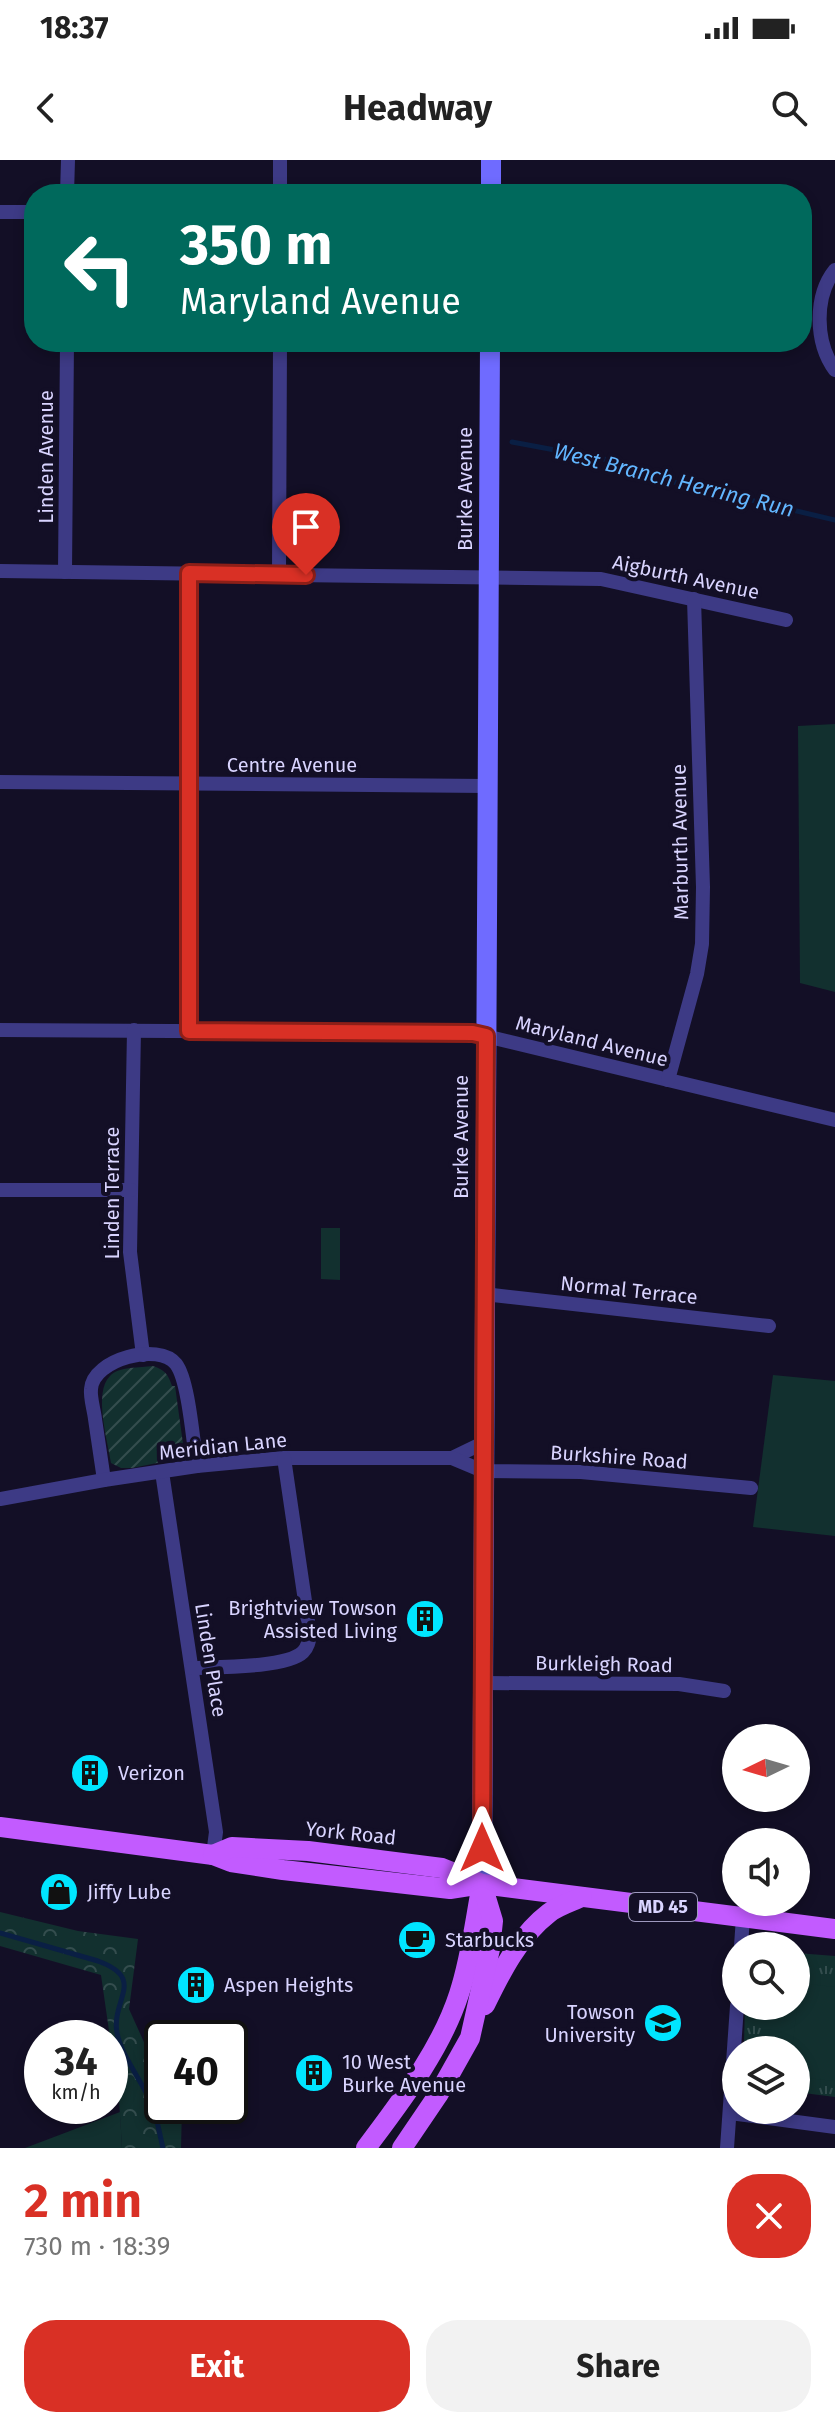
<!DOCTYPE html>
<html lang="en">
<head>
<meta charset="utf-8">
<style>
	body { margin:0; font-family:"Fira Sans",sans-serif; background:#f2f2f2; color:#222; height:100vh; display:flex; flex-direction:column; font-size:30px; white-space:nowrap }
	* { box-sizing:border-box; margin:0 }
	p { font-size:26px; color:#767676 }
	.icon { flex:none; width:44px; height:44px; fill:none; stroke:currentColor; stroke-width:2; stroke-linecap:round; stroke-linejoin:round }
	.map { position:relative; height:1988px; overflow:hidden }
	.panel { display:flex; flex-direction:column; background:#fff; flex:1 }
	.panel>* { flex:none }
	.top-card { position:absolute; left:24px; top:24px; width:788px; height:168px; border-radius:32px; box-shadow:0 4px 12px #0003; background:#00695c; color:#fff; overflow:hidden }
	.needle { width:52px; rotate:265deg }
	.buttons { position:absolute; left:722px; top:1564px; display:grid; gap:16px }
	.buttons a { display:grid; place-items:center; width:88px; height:88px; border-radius:50%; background:#fff; box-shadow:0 4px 12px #0003; font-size:40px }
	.speed { position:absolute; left:24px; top:1860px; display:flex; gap:16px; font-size:40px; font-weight:700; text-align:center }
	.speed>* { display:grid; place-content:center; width:104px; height:104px; border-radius:50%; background:#fff; box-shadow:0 4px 12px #0003; line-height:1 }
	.speed small { font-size:20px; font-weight:400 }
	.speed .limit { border:4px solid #111; border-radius:12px; background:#fff; color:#111 }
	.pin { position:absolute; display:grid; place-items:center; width:68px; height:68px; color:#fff; margin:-82px -34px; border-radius:50% 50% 50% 0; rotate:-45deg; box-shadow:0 0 8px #0007 }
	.pin .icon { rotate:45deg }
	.me { position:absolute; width:88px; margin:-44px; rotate:0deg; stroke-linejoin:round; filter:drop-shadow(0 0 6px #0008) }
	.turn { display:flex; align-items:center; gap:28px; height:168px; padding:0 24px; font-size:36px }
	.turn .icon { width:104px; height:104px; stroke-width:2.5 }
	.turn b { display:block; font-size:56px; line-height:68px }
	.round { display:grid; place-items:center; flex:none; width:84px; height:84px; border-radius:32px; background:#f2f2f2 }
	.headline { display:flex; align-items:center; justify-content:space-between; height:136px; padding:0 24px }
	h1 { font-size:48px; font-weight:700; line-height:60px; color:#d93025 }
	.primary-button { display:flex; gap:16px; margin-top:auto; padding:16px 24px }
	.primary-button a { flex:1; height:92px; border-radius:32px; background:#d93025; color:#fff; font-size:32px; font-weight:700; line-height:92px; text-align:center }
	.primary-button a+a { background:#f2f2f2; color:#222 }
	.status { display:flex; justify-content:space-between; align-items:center; height:56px; padding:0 40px; background:#fff; direction:ltr }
	.status svg { height:22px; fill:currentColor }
	header { display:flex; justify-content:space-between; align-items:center; height:104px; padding:0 24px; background:#fff; font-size:36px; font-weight:700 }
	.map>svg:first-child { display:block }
	.grass { fill:url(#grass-tufts) }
	.forest { fill:url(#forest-crowns) }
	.park { fill:#12302f }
	.garden { fill:url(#garden-furrows) }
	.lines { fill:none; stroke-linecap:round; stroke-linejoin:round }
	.stream { stroke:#0a1f44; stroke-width:5 }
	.street { stroke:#3d3a85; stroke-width:14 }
	.secondary { stroke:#6f6bff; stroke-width:20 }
	.primary { stroke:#c25bff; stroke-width:20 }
	.route-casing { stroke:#8d1f18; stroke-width:20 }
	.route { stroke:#d93025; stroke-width:14 }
	.labels { text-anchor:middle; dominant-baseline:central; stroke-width:8; stroke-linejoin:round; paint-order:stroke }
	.shield { fill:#130f26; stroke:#9e99be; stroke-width:2 }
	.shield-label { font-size:18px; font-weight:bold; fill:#d9d4ff }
	.street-label { font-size:20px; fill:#d9d4ff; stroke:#130f26 }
	.poi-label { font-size:20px; fill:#d9d4ff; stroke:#130f26; text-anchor:start }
	.water-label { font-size:22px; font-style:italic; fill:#62b6ff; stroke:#130f26 }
</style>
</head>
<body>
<div class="status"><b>18:37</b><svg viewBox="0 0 49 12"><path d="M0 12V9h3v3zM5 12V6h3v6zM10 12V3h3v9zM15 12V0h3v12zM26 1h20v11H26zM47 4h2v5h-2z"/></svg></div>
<header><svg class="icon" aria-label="back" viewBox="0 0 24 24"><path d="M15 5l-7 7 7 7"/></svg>Headway<svg class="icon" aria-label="search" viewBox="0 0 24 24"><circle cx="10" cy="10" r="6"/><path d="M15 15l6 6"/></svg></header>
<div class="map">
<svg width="835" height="1988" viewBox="0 0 835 1988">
	<defs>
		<pattern id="grass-tufts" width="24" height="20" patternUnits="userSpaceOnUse" patternTransform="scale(2)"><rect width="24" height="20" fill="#12302f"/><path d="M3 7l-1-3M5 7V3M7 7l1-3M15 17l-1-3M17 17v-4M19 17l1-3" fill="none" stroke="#344d4e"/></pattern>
		<pattern id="forest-crowns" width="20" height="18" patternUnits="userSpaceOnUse" patternTransform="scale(2)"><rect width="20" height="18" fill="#12302f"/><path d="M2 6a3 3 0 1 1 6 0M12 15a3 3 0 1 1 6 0" fill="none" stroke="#344d4e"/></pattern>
		<pattern id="garden-furrows" width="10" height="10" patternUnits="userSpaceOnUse" patternTransform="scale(2)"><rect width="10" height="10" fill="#12302f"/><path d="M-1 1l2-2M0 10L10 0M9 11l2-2" fill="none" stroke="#344d4e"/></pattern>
	</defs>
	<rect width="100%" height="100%" fill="#130f26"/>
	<polygon class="grass" points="796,1793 835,1796 835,1937 796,1932 796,1890 750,1890 744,1882 745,1846 796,1846"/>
	<polygon class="forest" points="0,1752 78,1771 138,1779 129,1849 157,1911 162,1911 162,1946 182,1946 181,1988 122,1988 119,1940 101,1815 0,1786"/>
	<g class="park">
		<polygon points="835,564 835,832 800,823 798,566"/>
		<polygon points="321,1068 340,1068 340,1120 321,1119"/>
		<polygon points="773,1215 835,1221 835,1376 753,1367"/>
		<polygon points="800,1823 835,1827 835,1921 796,1917 796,1890 792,1890"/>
		<polygon points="120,1952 122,1988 25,1988"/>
	</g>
	<path class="garden" d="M153,1206C165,1210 168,1214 172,1226H175L184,1291L177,1299L132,1308H121L111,1303C108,1282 93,1232 110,1216C119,1206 140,1208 153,1206Z"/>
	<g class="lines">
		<g class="stream">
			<polyline points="512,282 614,301 648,316 835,360"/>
			<path d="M0,1773L98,1801C147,1819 111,1839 117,1873C121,1894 140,1919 150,1940C157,1955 159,1972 163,1988"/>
		</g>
		<g class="street">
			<polyline points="67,34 68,0"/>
			<polyline points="280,34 280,0"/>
			<polyline points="0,52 34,52"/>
			<path d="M835,110C814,136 815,183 835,210"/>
			<polyline points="0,411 601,419 786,460"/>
			<polyline points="65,412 67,182"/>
			<polyline points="279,414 280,182"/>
			<polyline points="0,622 487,626"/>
			<polyline points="0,870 473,873 835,960"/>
			<polyline points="134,870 130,1092 143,1195"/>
			<polyline points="189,871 189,413"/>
			<polyline points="668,920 697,814 702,784 703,727 694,439"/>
			<polyline points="0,1030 131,1030"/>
			<polyline points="484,1134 769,1166"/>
			<polyline points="452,1298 483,1283"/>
			<polyline points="162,1312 216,1672 213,1695"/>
			<path d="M104,1320C101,1300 98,1279 95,1259C94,1250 90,1238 91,1229C93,1199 159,1182 176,1204C189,1221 193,1283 197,1306"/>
			<polyline points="0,1339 104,1320 197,1306 284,1298 452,1298 483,1311 581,1312 751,1328"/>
			<path d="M192,1508C216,1507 287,1508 303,1492C308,1487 309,1481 310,1475L284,1298"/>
			<polyline points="484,1523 679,1524 724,1531"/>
			<polyline points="741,1786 743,1757"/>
			<polyline points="730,1953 835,1967"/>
			<polyline points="727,1988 737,1846"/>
		</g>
		<g class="secondary">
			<polyline points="491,34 491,0"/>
			<polyline points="482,1724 490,182"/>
		</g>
		<g class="primary">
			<polyline points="0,1667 213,1695 231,1702 283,1710 450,1729 482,1724"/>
			<polyline points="213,1695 232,1687 308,1691 442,1708 482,1724 835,1769"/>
			<path d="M485,1845C501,1812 519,1776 549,1753C558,1746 571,1742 582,1737"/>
			<path d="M366,1988C401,1941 441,1890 459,1834C471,1798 475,1760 482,1724"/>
			<polyline points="402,1988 438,1935 470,1878 490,1789 493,1761 483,1728"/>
		</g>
	</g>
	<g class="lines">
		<g class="route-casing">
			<polyline id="route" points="306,415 189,413 189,871 473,873 486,876 482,1688"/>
		</g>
		<use href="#route" class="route"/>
	</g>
	<defs>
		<g id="building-disc" transform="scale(2)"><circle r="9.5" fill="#00e5ff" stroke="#130f26"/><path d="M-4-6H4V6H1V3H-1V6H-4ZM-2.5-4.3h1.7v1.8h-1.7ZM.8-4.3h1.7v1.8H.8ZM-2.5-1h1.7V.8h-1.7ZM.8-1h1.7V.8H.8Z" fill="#111"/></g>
		<g id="shop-disc" transform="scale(2)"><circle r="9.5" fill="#00e5ff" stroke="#130f26"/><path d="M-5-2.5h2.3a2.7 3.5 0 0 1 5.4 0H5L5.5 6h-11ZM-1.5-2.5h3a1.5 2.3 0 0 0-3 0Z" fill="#111"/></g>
		<g id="cafe-disc" transform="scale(2)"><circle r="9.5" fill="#00e5ff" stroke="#130f26"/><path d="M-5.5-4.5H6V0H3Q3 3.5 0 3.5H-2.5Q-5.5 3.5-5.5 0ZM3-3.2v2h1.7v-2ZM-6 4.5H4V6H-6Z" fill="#111"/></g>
		<g id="university-disc" transform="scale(2)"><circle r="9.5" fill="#00e5ff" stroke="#130f26"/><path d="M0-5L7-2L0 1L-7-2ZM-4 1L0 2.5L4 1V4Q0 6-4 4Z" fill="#111"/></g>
	</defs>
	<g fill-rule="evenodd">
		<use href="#building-disc" x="425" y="1459"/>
		<use href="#building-disc" x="90" y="1613"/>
		<use href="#shop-disc" x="59" y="1732"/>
		<use href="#cafe-disc" x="417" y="1780"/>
		<use href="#building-disc" x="196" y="1825"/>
		<use href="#university-disc" x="663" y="1863"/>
		<use href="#building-disc" x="314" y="1913"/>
	</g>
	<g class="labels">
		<rect class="shield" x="629" y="1733" width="68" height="28" rx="6"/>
		<g class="shield-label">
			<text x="663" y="1747">MD 45</text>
		</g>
		<g class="street-label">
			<text transform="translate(46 297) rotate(-90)">Linden Avenue</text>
			<text transform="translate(465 329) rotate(-90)">Burke Avenue</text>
			<text transform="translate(686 417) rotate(12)">Aigburth Avenue</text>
			<text x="292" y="605">Centre Avenue</text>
			<text transform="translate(680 682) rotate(-91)">Marburth Avenue</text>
			<text transform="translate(592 881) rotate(14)">Maryland Avenue</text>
			<text transform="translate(461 977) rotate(-90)">Burke Avenue</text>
			<text transform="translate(112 1033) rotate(-90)">Linden Terrace</text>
			<text transform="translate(629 1130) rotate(6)">Normal Terrace</text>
			<text transform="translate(223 1286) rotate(-6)">Meridian Lane</text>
			<text transform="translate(619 1297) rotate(4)">Burkshire Road</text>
			<text transform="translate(211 1500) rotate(81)">Linden Place</text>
			<text transform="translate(604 1504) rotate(1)">Burkleigh Road</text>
			<text transform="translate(351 1673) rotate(6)">York Road</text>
		</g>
		<g class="poi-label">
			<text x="397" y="1448" text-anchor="end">Brightview Towson<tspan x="397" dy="23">Assisted Living</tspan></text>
			<text x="118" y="1613">Verizon</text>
			<text x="87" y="1732">Jiffy Lube</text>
			<text x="445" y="1780">Starbucks</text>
			<text x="224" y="1825">Aspen Heights</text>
			<text x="635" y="1852" text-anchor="end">Towson<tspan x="635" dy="23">University</tspan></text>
			<text x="342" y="1902">10 West<tspan x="342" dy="23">Burke Avenue</tspan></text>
		</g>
		<g class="water-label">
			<text transform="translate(674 320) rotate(14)">West Branch Herring Run</text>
		</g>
	</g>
</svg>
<div class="buttons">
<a><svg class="needle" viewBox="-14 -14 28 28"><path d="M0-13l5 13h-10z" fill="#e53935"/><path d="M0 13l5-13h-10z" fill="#767676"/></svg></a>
<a><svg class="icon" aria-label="sound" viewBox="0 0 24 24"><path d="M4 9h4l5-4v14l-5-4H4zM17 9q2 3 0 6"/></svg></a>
<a><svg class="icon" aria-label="search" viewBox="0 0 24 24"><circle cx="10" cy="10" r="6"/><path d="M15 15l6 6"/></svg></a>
<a><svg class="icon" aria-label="layers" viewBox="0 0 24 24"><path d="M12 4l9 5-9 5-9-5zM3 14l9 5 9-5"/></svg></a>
</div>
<div class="speed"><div>34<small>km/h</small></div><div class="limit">40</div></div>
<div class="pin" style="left:306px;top:415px;background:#d93025"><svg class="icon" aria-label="arrive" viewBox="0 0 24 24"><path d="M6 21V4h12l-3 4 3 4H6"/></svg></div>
<svg class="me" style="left:482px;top:1688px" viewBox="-20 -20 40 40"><path d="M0-17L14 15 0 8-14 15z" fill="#d93025" stroke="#fff" stroke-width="4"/></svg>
<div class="top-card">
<div class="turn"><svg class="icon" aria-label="left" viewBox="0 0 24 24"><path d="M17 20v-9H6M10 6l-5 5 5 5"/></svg><div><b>350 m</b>Maryland Avenue</div></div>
</div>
</div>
<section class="panel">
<div class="headline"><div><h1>2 min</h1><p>730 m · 18:39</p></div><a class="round" style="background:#d93025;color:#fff"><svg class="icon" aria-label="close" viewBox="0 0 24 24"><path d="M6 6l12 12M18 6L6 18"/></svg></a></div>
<div class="primary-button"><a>Exit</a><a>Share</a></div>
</section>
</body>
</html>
